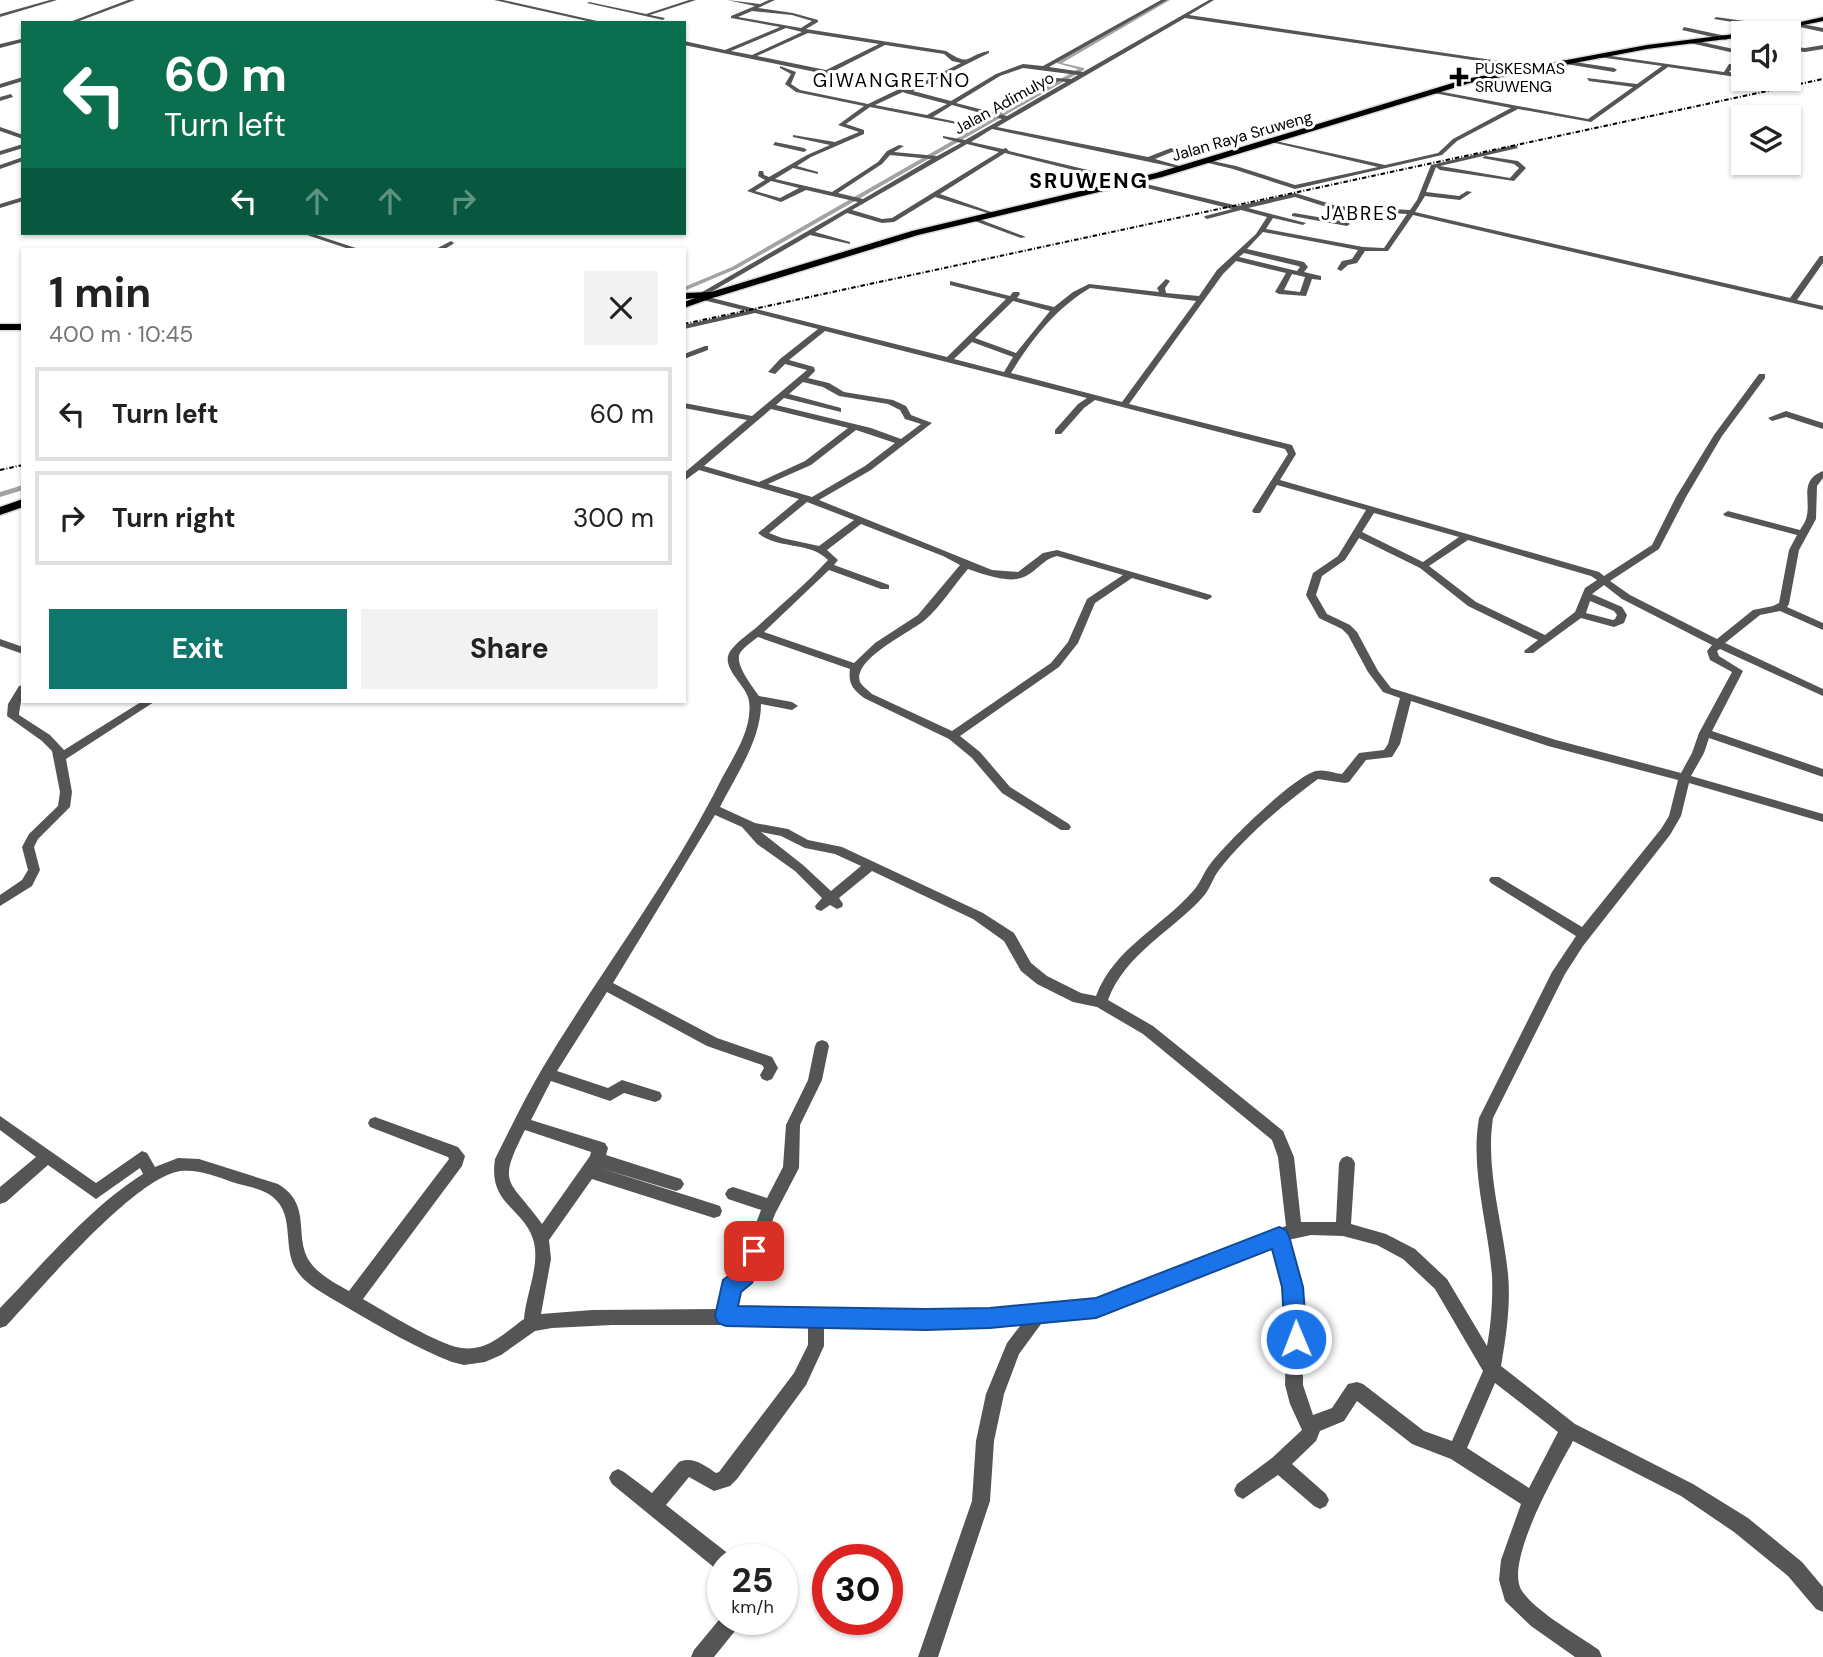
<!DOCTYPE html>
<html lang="en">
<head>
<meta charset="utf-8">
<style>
	body { margin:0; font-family:"DM Sans",sans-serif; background:#f2f2f2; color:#222; height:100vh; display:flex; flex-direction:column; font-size:26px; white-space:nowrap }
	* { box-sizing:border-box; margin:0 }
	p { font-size:23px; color:#767676 }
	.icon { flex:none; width:38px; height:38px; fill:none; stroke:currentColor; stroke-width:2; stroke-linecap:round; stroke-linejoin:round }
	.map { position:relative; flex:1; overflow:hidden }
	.side { position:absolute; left:21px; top:248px; width:665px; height:455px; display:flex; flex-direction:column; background:#fff; border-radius:0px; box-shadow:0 2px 5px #0004 }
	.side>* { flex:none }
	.hud { position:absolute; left:21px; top:21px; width:665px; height:214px; border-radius:0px; box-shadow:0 2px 5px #0004; background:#0b6e4f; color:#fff; overflow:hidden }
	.buttons { position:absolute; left:1731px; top:21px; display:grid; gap:14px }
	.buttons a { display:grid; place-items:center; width:70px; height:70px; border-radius:0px; background:#fff; box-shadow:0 2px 5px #0004; font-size:35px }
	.speed { position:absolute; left:707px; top:1544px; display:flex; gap:14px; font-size:35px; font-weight:700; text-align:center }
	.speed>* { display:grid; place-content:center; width:91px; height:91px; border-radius:50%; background:#fff; box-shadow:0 2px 5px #0004; line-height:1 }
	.speed small { font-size:18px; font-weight:400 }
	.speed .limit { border:10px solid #d22; background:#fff; color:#111 }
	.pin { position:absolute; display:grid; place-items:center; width:60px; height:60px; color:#fff; margin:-30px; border-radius:14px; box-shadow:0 4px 10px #0006 }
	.me { position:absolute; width:77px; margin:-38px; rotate:359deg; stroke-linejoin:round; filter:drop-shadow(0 0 5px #0008) }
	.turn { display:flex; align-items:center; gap:24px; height:147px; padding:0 28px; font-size:32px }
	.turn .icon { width:91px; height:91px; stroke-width:2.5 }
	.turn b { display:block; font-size:49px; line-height:60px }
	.lanes { display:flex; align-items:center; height:66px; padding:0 28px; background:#0003; justify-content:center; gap:35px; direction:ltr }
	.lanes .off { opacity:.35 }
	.round { display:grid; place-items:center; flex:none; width:74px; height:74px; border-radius:0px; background:#f2f2f2 }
	.overview { display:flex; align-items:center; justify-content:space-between; height:119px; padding:0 28px }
	h1 { font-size:42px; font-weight:700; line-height:52px }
	.primary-button { display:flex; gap:14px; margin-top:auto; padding:14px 28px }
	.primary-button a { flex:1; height:80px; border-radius:0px; background:#0f766e; color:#fff; font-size:28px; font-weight:700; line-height:80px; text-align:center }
	.primary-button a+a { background:#f2f2f2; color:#222 }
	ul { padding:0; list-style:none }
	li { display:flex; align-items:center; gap:21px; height:94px; margin:0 14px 10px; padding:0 14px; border:4px solid #e0e0e0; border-radius:0px }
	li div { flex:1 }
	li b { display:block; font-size:26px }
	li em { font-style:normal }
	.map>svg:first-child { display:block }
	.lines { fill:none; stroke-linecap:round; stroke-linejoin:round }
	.canal { fill:#a3a3a3; fill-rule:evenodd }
	.major-casing { stroke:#dbdbdb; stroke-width:3 }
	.highway-casing { stroke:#dbdbdb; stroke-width:3 }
	.minor { fill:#555; fill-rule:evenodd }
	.major { fill:#000; fill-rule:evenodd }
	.highway { fill:#000; fill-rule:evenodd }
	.rail { stroke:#000; stroke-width:2; stroke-dasharray:4.5 2 1 2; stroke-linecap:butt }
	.route { fill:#1a73e8; stroke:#114b97; stroke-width:2 }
	.poi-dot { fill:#000; stroke:#fff; stroke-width:2.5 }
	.labels { text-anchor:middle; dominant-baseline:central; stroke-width:6; stroke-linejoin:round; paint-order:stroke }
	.far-poi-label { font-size:16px; fill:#000; stroke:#fff; text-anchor:start }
	.far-street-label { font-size:16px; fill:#000; stroke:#fff }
	.far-quarter-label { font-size:19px; letter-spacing:2px; fill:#000; stroke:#fff }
	.far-district-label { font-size:21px; font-weight:bold; letter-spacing:2px; fill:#000; stroke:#fff }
</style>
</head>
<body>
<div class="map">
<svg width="1823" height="1657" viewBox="0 0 1823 1657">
	<rect width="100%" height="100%" fill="#fff"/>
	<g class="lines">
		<g class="canal">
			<polygon points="1165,0 1170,0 1062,63 1084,68 1084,70 736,269 684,291 684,287 732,267 1078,69 1056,63"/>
			<polygon points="23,485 23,490 0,497 0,492"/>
		</g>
		<g class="major-casing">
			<g id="major">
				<polygon points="712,292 715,293 715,297 684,308 684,302"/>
				<polygon points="23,499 23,507 0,515 0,507"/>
			</g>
		</g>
		<g class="highway-casing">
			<g id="highway">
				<polygon points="1823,17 1823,21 1764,33 1751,33"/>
				<polygon points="1743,33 1743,37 1647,49 1470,83 1162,177 918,235 716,297 684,299 684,293 711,292 912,231 1156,173 1466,79 1647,45"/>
				<rect x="0" y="324" width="23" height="6"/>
			</g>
		</g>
		<g class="minor">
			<polygon points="50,0 57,0 0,17 0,14"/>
			<polygon points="128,0 135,0 74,23 67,23"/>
			<polygon points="494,0 503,0 606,23 596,23"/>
			<polygon points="689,0 696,0 650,15 665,18 663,20 587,3 589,2 646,14"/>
			<path d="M727,0L760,4L769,0H775L758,8L793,13L818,20V22L806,29L946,51C972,68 965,55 989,51V53L913,91L951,101L996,74L1023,64L1043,66L1161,0H1167L1049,67L1083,72L1209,0H1214L1189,15L1533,66L1535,69L1185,18L997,127L1148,157L1171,148L1186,153L1183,155L1172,152L1155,159L1183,167V169L992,129L971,142L1003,149L1006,148L1009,151L1238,206L1295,193L1337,206L1410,210L1417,200L1431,165L1516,145L1518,148L1440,166L1510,178L1519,168L1514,164L1482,158L1485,156L1518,161L1526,168L1514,181L1440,170L1436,167L1426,192L1459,196L1467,191L1472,192L1460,200L1425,196L1415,212L1790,298L1820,256H1823V263L1797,300L1823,306V310L1413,215L1388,251H1365L1357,263L1348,265L1341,271L1337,269L1342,261L1352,259L1358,250L1263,232L1247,249L1304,262L1308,267L1304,272L1321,276V280L1312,279L1306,296L1279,294L1275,292L1286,273L1236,261L1223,274L1129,404L1292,445L1296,454L1280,480L1599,572L1604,576L1652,545L1676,497L1714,435L1759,374H1765V378L1722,436L1686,497L1659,549L1610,581L1630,595L1717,639L1753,610L1773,606L1779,603L1789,550L1797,535L1725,516L1723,514L1728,511L1800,530C1802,526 1805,523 1806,519C1812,500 1798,481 1823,471V478L1817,486L1816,519L1799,550L1789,604L1787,607L1823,623V630L1780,611L1760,615L1725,643L1823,689V696L1720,649L1717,651L1719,656L1743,671L1712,731L1823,769V777L1709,738L1704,753L1691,776L1823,814V822L1689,783L1681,816L1670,835L1583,946L1565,974L1493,1118C1485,1170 1503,1223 1508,1274C1511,1304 1506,1337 1501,1366L1575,1424L1693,1484L1748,1518L1802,1562L1823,1587V1612L1816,1609L1788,1576L1734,1532L1681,1496L1573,1441C1558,1469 1503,1563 1522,1591C1536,1612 1578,1635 1599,1650L1602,1657H1575L1531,1626L1505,1601L1499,1580L1501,1560L1521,1504L1451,1459L1412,1444L1357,1401L1344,1421L1320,1431L1316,1441L1292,1464L1326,1494L1329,1500L1326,1506L1320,1509L1314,1506L1278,1475L1243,1499L1237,1496L1234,1490L1237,1484L1272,1458L1302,1430L1290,1404L1285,1385L1287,1303L1273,1246C1198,1277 1123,1314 1041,1324L1019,1354L1004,1394L994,1441L990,1501L938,1657H918L972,1501L976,1441L986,1394L1007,1343L1020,1326L970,1328L824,1325V1346L806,1385L737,1479L730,1486L714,1491L689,1477L666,1505L730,1555L731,1559H723V1571L716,1569L612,1484L609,1478L612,1472L618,1469L624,1472L652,1493L679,1462C693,1456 704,1465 716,1473L719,1472L794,1373L808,1345V1325H612L552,1328L535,1331L501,1355L485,1362L464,1365L452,1362C416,1348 381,1327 348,1308C335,1300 319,1292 307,1282C302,1278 297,1272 294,1266C284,1245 293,1217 276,1200C265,1188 247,1187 232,1182C216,1176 198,1169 180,1171C133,1179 41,1289 6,1326L0,1328V1308C45,1262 88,1209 143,1174L140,1168L96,1199L48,1165L6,1202L0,1204V1187L36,1157L0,1130V1116L96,1183L142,1151L147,1153L155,1167L178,1158L199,1159L278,1184C313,1205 293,1236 310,1262C319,1275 335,1283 349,1291L449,1159L448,1157L370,1127L368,1123L370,1119L375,1117L458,1147L465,1156L462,1166L363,1299C389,1314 427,1338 456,1347C464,1349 474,1349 483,1346C498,1341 511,1328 524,1319C526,1293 541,1264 533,1239C522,1206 488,1205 495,1159C510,1129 525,1098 542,1069C600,972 670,882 721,780C733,757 753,729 749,701C747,685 718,667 731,650C739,640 750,633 758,626C782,604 806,584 828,560C810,541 778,550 758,533L799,499L699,470L684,481V473L747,420L684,408V403L752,416L807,370L785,364L775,374L768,372L780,359L818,329L755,313L684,329V325L747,311L703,300V297L697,295L858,202L806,190L781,202L747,191L765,180L758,176L759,171H763L764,175L769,177L807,155L830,145L793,137V135L835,142L859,132L838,125L864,106L796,92L785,84L791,74L780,68V66L796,72L791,84L800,90L868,104L897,90L864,82L684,45V41L725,50L780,27L731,18V16L755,6ZM752,11L792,15L812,21L801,28L738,17ZM786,28L802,32L752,55L731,51ZM808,33L879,44L826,70L757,56ZM885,45L944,54L952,61L961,63L907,90L832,72ZM1023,68L1078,75L1071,79L1056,78L998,112L1003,113L1059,81L1066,82L1007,116L956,103L1000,76ZM903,92L905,93L947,104L927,115L875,105ZM952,105L1002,119L965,140L943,136V138L961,143L937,156L894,152L904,146L899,145L887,151L878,162L832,192L775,179L793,168L818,174V172L797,166L811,157L864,134V130L846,124L870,107L977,128V126L933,117ZM967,144L999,152L892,218L882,219L852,210ZM1005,153L1232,209L1205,216L1204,217L1207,219L1241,210L1267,217L1256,234L1217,270L1199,296L1166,293L1165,288L1170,281L1166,279L1157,288L1159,292L1089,284L1073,292L1054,307L1017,298L1020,294L1019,292H1013L1010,296L950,281V285L1006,299L947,357L704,296L810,235L850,244V242L815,232L847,213L882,223L894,222L935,197L994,215V213L940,194ZM890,155L931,159L863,199L838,193L882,164ZM771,181L799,188L780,198L755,191ZM1295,197L1336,210L1407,214L1384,248L1363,247L1266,229L1273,218L1303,225L1306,223L1248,208ZM1244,253L1298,266L1300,267L1297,271L1239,257ZM1292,274L1305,277L1300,292L1284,290ZM1090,288L1196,301L1122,402L1011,373C1032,339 1055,309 1090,288ZM1013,301L1050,311L1016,353L975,338ZM825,331L1087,398L1078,404L1055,430V434H1061L1084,408L1095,400L1285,449L1288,454L1252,511L1254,513H1260L1277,485L1366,510L1338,556L1313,573L1306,595L1319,618L1342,629L1348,635L1368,672L1383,692L1400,698L1388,744L1384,750L1359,753L1342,774C1334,773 1324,769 1316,771C1293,777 1227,842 1211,863C1204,871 1201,882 1194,890C1162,927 1114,948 1096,996L1081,993L1047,976L1031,963L1014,933L983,913L842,847L808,840L788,829L755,823L720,807C736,775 761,740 761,704L792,710L798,706L792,702L759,696C753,687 734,664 740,653C744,647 753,641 758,637L850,669C848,684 853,689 864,698L949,739L972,758L1002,793L1061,830H1069L1071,827L1069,824L1010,787L980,752L960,736L1059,667L1078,643L1095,603L1132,578L1207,600L1212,597L1211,595L1057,550L1043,553L1018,572L992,570L819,500L871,470L932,423L911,415L906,406L893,400L844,392L829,383L808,378L815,371L814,367L789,360ZM972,342L1013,357L1004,372L954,359ZM803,382L823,387L839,396L888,404L900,410L905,419L921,424L901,439L871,428L776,405L784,398L841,412V408L789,394ZM771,409L848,428L805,461L759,482L704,466ZM856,430L895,443L865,466L812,497L768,484L811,465ZM807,502L854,520L819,546L782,538L769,533ZM1374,513L1459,537L1423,562L1362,532ZM861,524L943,556L960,565L918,615L875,643L854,663L764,632L829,570L881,589H889V585L834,565L838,560L827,550ZM1359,538L1420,568L1468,606L1538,640L1524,651L1525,653H1533L1581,618L1614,627L1624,623L1627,615L1622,607L1592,594L1604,585L1622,599L1712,645L1707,651L1710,660L1732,672L1699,733L1692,753L1681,773L1556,740L1391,688L1378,671L1357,632L1350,625L1327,614L1316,595L1322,576L1345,560ZM1468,540L1591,576L1597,580L1585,588L1575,612L1545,635L1476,602L1429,566ZM1057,556L1123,575L1087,599L1068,642L1051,663L952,731L872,694C868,690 862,686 860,682C852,659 911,632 925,620C941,606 954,585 968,569C983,574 1008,584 1024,577C1036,572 1043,559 1057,556ZM1590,601L1614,611L1617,615L1615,619L1613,620L1586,613ZM1411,701L1548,746L1678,780L1669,816L1661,829L1582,927L1499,877H1491L1489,880L1491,883L1576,936L1552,972L1479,1118C1470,1170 1488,1223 1492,1276C1493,1298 1491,1325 1487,1346L1447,1279L1415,1249L1386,1234L1351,1224L1355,1163L1352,1158L1347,1156L1342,1158L1339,1163L1336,1222H1301L1294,1157L1283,1131L1153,1026L1108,1000C1125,954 1171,932 1202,898C1210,890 1212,879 1219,870C1246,835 1283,805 1318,779L1345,783L1349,782L1366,760L1392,757L1400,744ZM715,815L742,827L757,844L795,871L822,898L815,906L816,909L821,911L830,905L837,909L842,907L843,904L839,898L872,871L973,919L1004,941L1021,971L1037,984L1073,1002L1097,1007L1143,1034L1272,1140L1278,1157L1286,1226L1120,1292L1062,1306L970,1312L735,1309L739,1291L750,1281L775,1214L799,1168L800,1125L822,1080L829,1046L827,1042L822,1040L817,1042L815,1046L808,1080L786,1125L783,1167L767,1198L733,1187L728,1189L725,1194L728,1199L761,1210L738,1271L725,1282L723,1287L719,1309L592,1310L541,1314L551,1259L549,1240L592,1179L714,1218L720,1216L722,1211L720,1206L714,1204L600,1168L676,1191L681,1189L684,1184L681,1179L606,1155L608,1148L605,1143L531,1120L551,1081L610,1101L624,1093L655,1102L660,1100L662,1096L660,1092L622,1080L608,1088L557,1071L607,992L707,1046L762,1065L764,1068L760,1075L762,1079L767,1081L772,1079L778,1068L772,1057L717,1038L613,983ZM761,832L781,836L805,848L835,854L861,866L831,891L803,865ZM525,1130L591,1152L590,1156L542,1224C509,1178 496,1187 525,1130ZM1311,1235L1343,1236L1377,1245L1403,1259L1435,1289L1483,1371L1452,1441L1424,1431L1363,1384L1357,1382L1348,1384L1332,1408L1313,1415L1303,1385V1303L1288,1240ZM1495,1383L1558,1432L1529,1488L1467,1448Z"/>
			<polygon points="1716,17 1780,26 1783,28 1780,30 1714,19"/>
			<polygon points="1797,23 1823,28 1823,32 1795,26"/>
			<polygon points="1684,27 1726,36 1729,38 1726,40 1682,30"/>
			<polygon points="21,39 23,39 23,42 0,48 0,44"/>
			<polygon points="1692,40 1743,51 1743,55 1690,43"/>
			<polygon points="1823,45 1823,49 1805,52 1788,50 1788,46 1805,48"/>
			<polygon points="1597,54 1724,72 1729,64 1743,64 1743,68 1733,67 1729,72 1743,74 1743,78 1668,67 1591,122 1518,109 1457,141 1442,155 1295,189 1233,169 1200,161 1203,159 1236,166 1295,185 1378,167 1271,142 1271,140 1385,165 1438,153 1453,139 1511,108 1434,93 1432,90 1588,119 1633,87 1589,81 1587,78 1637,84 1662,66 1599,57"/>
			<polygon points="1562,60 1614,68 1617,70 1614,72 1560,63"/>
			<polygon points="1483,76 1526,84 1529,86 1526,88 1481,79"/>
			<polygon points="23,77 23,81 0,88 0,84"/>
			<polygon points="1760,79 1771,79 1784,82 1781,84"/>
			<polygon points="11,94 13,97 0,101 0,97"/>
			<polygon points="0,127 23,135 23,139 0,131"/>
			<polygon points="775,142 804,148 807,150 804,152 773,145"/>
			<polygon points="23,144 23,148 0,155 0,151"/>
			<polygon points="23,157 23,161 0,169 0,165"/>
			<polygon points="23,197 23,201 0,208 0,204"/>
			<polygon points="1294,213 1347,222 1350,224 1347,226 1292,216 1292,214"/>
			<polygon points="972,218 976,218 1026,237 1021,238 972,220"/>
			<polygon points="301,233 310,233 362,250 352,250"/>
			<polygon points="451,241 454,243 453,244 443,250 434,250"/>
			<polygon points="705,346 708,346 708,350 684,359 684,354"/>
			<polygon points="1786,411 1823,423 1823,429 1786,417 1772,421 1768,418"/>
			<polygon points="0,639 23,647 23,654 0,646"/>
			<path d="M23,685C23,696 20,704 19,715L50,735L64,750L141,702H154L66,759L72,792L70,807L38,839L34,847L40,870L32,886L0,906V895L22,880L28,870L22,847L29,834L58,806L60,792L52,751L42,741L7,716L8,704L19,686Z"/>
			<polygon points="723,1615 723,1619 742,1619 739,1626 714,1657 691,1657 694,1650"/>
		</g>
		<use href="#major" class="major"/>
		<use href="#highway" class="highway"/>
		<g class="rail">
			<polyline points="684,324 1823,79"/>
			<polyline points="0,470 23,465"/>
		</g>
	</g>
	<polygon class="route" points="1279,1227 1286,1230 1289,1236 1303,1287 1307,1339 1304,1347 1296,1350 1288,1347 1285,1339 1282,1287 1272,1249 1096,1318 990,1328 926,1330 726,1326 718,1323 715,1316 723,1280 736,1270 746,1245 754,1242 761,1245 764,1251 752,1283 741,1292 738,1306 926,1309 990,1308 1096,1298"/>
	<path class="poi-dot" d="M1455.5 66.5h7v7h7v7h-7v7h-7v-7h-7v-7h7z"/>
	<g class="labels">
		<g class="far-poi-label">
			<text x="1475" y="68">PUSKESMAS<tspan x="1475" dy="18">SRUWENG</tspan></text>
		</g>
		<g class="far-street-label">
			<text transform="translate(1004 103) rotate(-29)">Jalan Adimulyo</text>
			<text transform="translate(1242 136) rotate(-16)">Jalan Raya Sruweng</text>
		</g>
		<g class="far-quarter-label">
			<text x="892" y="80">GIWANGRETNO</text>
			<text x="1360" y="213">JABRES</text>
		</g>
		<g class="far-district-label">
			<text x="1089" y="181">SRUWENG</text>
		</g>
	</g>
</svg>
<div class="buttons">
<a><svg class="icon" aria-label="sound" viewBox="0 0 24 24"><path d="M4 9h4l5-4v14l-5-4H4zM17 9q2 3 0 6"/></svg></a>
<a><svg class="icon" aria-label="layers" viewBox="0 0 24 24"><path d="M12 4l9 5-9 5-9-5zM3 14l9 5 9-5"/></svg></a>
</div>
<div class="speed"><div>25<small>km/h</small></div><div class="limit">30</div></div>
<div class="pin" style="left:754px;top:1251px;background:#d93025"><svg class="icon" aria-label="arrive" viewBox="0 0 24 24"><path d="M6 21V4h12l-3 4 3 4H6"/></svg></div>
<svg class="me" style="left:1296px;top:1339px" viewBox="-20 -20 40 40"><circle r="17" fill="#1a73e8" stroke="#fff" stroke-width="3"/><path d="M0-11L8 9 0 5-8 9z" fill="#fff"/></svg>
<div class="hud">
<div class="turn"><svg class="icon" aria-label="left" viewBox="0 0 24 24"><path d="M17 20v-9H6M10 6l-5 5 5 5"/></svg><div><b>60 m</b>Turn left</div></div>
<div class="lanes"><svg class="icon" aria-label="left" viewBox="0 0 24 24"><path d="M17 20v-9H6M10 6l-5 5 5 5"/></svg><svg class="icon off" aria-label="ahead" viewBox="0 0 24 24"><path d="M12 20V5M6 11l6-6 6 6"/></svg><svg class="icon off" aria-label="ahead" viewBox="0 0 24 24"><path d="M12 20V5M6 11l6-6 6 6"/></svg><svg class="icon off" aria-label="right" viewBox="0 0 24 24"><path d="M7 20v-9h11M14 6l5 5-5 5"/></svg></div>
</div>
<section class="side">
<div class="overview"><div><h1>1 min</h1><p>400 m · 10:45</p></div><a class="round"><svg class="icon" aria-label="close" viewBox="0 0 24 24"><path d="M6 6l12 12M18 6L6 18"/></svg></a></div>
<ul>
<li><svg class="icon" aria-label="left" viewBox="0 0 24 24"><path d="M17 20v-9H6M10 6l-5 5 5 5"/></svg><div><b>Turn left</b></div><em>60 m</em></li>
<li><svg class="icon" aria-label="right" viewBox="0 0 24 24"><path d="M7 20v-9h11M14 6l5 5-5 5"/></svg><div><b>Turn right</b></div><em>300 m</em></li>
</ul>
<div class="primary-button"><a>Exit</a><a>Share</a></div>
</section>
</div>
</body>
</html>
